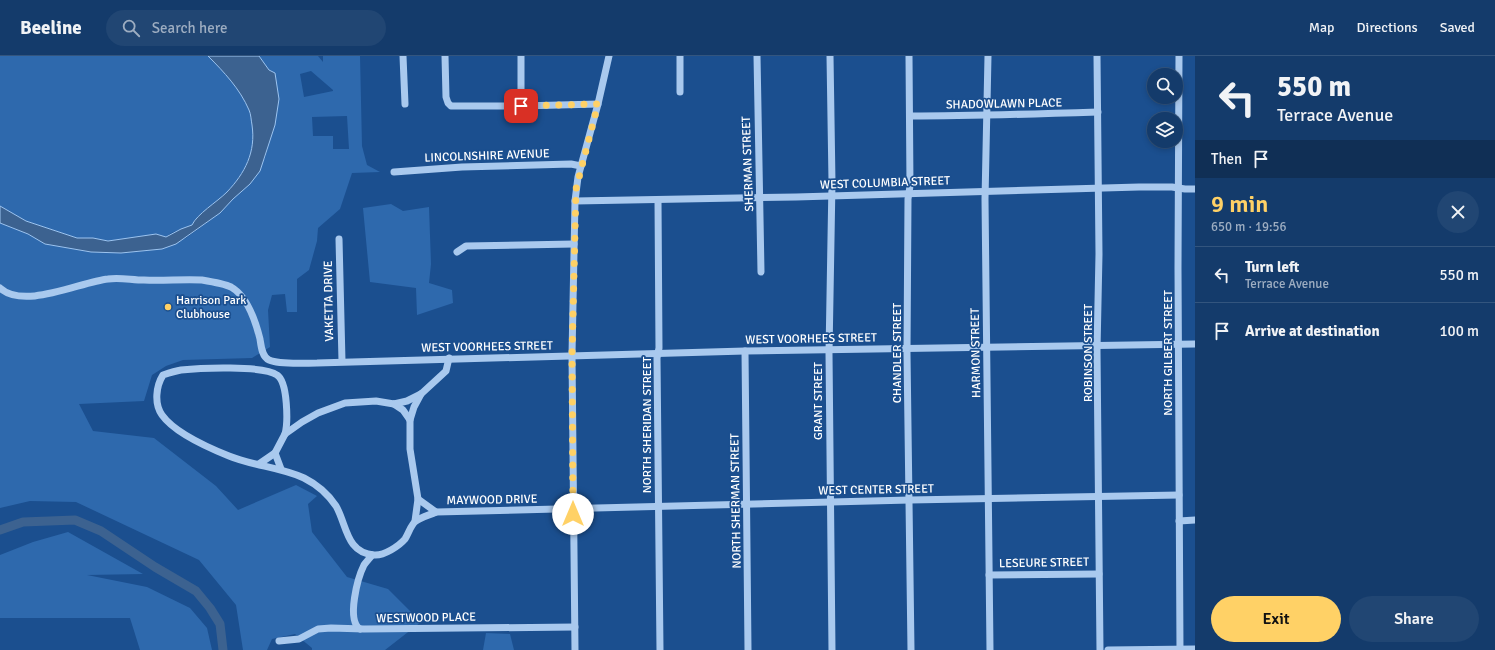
<!DOCTYPE html>
<html lang="en">
<head>
<meta charset="utf-8">
<style>
	body { margin:0; font-family:Signika,sans-serif; background:#214673; color:#f1f3f6; height:100vh; display:flex; flex-direction:column; font-size:15px; white-space:nowrap }
	* { box-sizing:border-box; margin:0 }
	p { font-size:13px; color:#9dadc1 }
	.icon { flex:none; width:22px; height:22px; fill:none; stroke:currentColor; stroke-width:2; stroke-linecap:round; stroke-linejoin:round }
	.map { position:relative; flex:1; overflow:hidden }
	.details { display:flex; flex-direction:column; background:#143b6b; width:300px }
	.details>* { flex:none }
	.hud { background:#143b6b; color:#f1f3f6; overflow:hidden }
	.buttons { position:absolute; left:1147px; top:12px; display:grid; gap:8px }
	.buttons a { display:grid; place-items:center; width:36px; height:36px; border-radius:50%; background:#143b6b; box-shadow:0 2px 6px #0003,0 0 0 1px #33557e; font-size:20px }
	.pin { position:absolute; display:grid; place-items:center; width:34px; height:34px; color:#fff; margin:-17px; border-radius:8px; box-shadow:0 2px 6px #0006 }
	.me { position:absolute; width:44px; margin:-22px; rotate:0deg; stroke-linejoin:round; filter:drop-shadow(0 0 3px #0008) }
	.turn { display:flex; align-items:center; gap:14px; height:84px; padding:0 16px; font-size:18px }
	.turn .icon { width:52px; height:52px; stroke-width:2.5 }
	.turn b { display:block; font-size:28px; line-height:34px }
	.then { display:flex; align-items:center; height:38px; padding:0 16px; background:#0003; gap:8px; font-size:15px }
	.round { display:grid; place-items:center; flex:none; width:42px; height:42px; border-radius:21px; background:#214673 }
	.overview { display:flex; align-items:center; justify-content:space-between; height:68px; padding:0 16px }
	h1 { font-size:24px; font-weight:600; line-height:30px; color:#ffd166 }
	.primary-button { display:flex; gap:8px; margin-top:auto; padding:8px 16px }
	.primary-button a { flex:1; height:46px; border-radius:24px; background:#ffd166; color:#111; font-size:16px; font-weight:600; line-height:46px; text-align:center }
	.primary-button a+a { background:#214673; color:#f1f3f6 }
	ul { padding:0; list-style:none }
	li { display:flex; align-items:center; gap:12px; height:56px; padding:0 16px; border-top:1px solid #33557e }
	li div { flex:1 }
	li b { display:block; font-size:15px }
	li em { font-style:normal }
	header { display:flex; align-items:center; gap:24px; box-sizing:border-box; height:56px; padding:0 20px; background:#143b6b; border-bottom:1px solid #33557e }
	header strong { font-size:19px }
	nav { display:flex; gap:22px; margin-inline-start:auto; font-size:14px }
	.search { width:280px; height:36px; background:#214673; display:flex; align-items:center; gap:10px; box-sizing:border-box; padding:0 14px; border-radius:22px; color:#9dadc1; font-size:15px }
	main { display:flex; flex:1; min-height:0 }
	.map>svg:first-child { display:block }
	.green { fill:#2e69ad; fill-rule:evenodd }
	.water { fill:#3c6290; stroke:#9cc4f0 }
	.lines { fill:none; stroke-linecap:round; stroke-linejoin:round }
	.river { stroke:#3c6290; stroke-width:9 }
	.minor { stroke:#a9c9ee; stroke-width:7 }
	.route { stroke:#ffd166; stroke-width:7; stroke-dasharray:0 12.6 }
	.poi-dot { fill:#ffd166; stroke:#1b4f8f; stroke-width:1.5 }
	.labels { text-anchor:middle; dominant-baseline:central; stroke-width:3.5; stroke-linejoin:round; paint-order:stroke }
	.street-label { font-size:12px; fill:#fff; stroke:#1b4f8f }
	.poi-label { font-size:12px; fill:#fff; stroke:#1b4f8f; text-anchor:start }
</style>
</head>
<body>
<header>
<strong>Beeline</strong>
<div class="search"><svg class="icon" aria-label="search" viewBox="0 0 24 24"><circle cx="10" cy="10" r="6"/><path d="M15 15l6 6"/></svg>Search here</div>
<nav><a>Map</a><a>Directions</a><a>Saved</a></nav>
</header>
<main>
<div class="map">
<svg width="1195" height="594" viewBox="0 0 1195 594">
	<rect width="100%" height="100%" fill="#1b4f8f"/>
	<g class="green">
		<path d="M0,0H208C224,16 240,33 249,54C251,58 251,64 252,69C256,96 245,117 227,136C217,146 197,158 192,169L171,177L166,181L156,178L108,185L93,182H77L26,165L0,150Z"/>
		<path d="M259,0H318L323,6V0H360L362,90L367,109L380,116L352,117L340,153L318,172L317,185L309,214L297,223V256H287L285,238L272,239L268,254L270,291L252,302L183,304L166,310L152,319L144,345L79,348L93,375L154,382L216,430L238,454L296,429L317,440L308,448L312,476L347,521L388,533L421,566L385,594H312V592L295,578L272,583L267,594H243L236,549L199,504L76,446L30,445L0,452V167L28,178L45,188L67,192L91,196L121,197L162,193L186,182L220,157L265,102L268,91L275,17L269,14ZM311,15L333,34V35L304,41L300,18ZM347,60L349,93H333V80H313L312,61Z"/>
		<polygon points="391,148 403,155 429,151 431,208 429,227 452,234 453,247 417,259 416,232 370,226 363,152"/>
		<polygon points="68,476 143,518 87,519 147,531 190,552 207,572 212,594 140,594 130,562 0,562 0,499 33,486"/>
		<polygon points="486,577 510,578 514,594 483,594"/>
	</g>
	<path class="water" d="M208,0H259L269,14L275,17L279,43L275,69L260,115L250,128L233,143L220,157L176,188L162,193L121,197L91,196L45,188L28,178L0,167V150L26,165L77,182H93L108,185L156,178L166,181L181,173L192,169C197,158 217,146 227,136C245,117 256,96 252,69C251,64 251,58 249,54C240,33 224,16 208,0Z"/>
	<g class="lines">
		<polyline class="river" points="0,474 23,466 75,464 101,475 155,511 196,535 210,552 220,568 223,594"/>
		<g class="minor">
			<polyline points="403,0 405,48"/>
			<polyline points="445,0 446,41 448,47 451,50 521,50 598,48"/>
			<polyline points="521,0 521,50"/>
			<polyline points="680,0 680,36"/>
			<polyline points="757,0 761,216"/>
			<polyline points="830,0 832,126 829,297 832,594"/>
			<polyline points="909,0 910,130 908,143 907,297 911,594"/>
			<polyline points="988,0 985,143 990,594"/>
			<polyline points="1097,0 1099,198 1097,294 1100,594"/>
			<polyline points="1179,0 1178,212 1180,594"/>
			<path d="M910,60C973,60 1036,58 1098,56"/>
			<polyline points="394,116 462,111 571,108 581,110"/>
			<polyline points="658,144 659,292 657,302 660,594"/>
			<polyline points="575,145 796,141 1139,131 1172,131 1185,133 1195,133"/>
			<polyline points="339,183 342,305"/>
			<polyline points="457,196 466,190 574,188"/>
			<path d="M0,232C24,254 80,226 108,223C119,221 132,224 144,224C163,225 182,223 202,224C208,225 225,228 231,231C247,240 256,267 260,283C261,290 262,301 269,304C280,309 305,307 317,307L745,295L1195,288"/>
			<polyline points="745,295 748,594"/>
			<polyline points="394,348 403,354 410,364 410,393 418,443 436,456"/>
			<polyline points="410,364 414,351 421,338"/>
			<path d="M285,378C288,367 288,326 277,319C263,309 199,312 181,314C175,315 169,317 163,319C156,330 154,348 162,359C174,376 209,392 229,400C253,410 280,411 304,422C318,429 328,438 336,450C347,469 346,497 374,499C384,500 399,490 405,483C409,477 411,468 416,465C421,461 430,459 436,456L910,444L1179,439"/>
			<polyline points="275,397 281,413"/>
			<polyline points="259,408 275,397 285,378 302,366 318,357 345,347 376,345 394,348 407,345 421,338 446,315 449,302"/>
			<polyline points="415,465 418,443"/>
			<polyline points="1179,465 1195,464"/>
			<polyline points="989,519 1099,518"/>
			<path d="M360,573C346,564 358,521 364,509C366,506 370,502 372,499"/>
			<polyline points="279,585 299,583 318,573 331,572 364,573 575,571"/>
			<polyline points="575,594 572,299 575,145 578,121 598,48 609,0"/>
			<polyline points="1108,594 1195,593"/>
		</g>
	</g>
	<g class="lines">
		<polyline class="route" points="521,50 598,48 576,133 572,299 573,458"/>
	</g>
	<circle class="poi-dot" cx="168" cy="251" r="4"/>
	<g class="labels">
		<g class="street-label">
			<text transform="translate(1004 48) rotate(-1)">SHADOWLAWN PLACE</text>
			<text transform="translate(487 100) rotate(-2)">LINCOLNSHIRE AVENUE</text>
			<text transform="translate(748 108) rotate(-92)">SHERMAN STREET</text>
			<text transform="translate(885 127) rotate(-2)">WEST COLUMBIA STREET</text>
			<text transform="translate(329 245) rotate(-91)">VAKETTA DRIVE</text>
			<text transform="translate(811 283) rotate(-1)">WEST VOORHEES STREET</text>
			<text transform="translate(487 291) rotate(-1)">WEST VOORHEES STREET</text>
			<text transform="translate(897 297) rotate(-90)">CHANDLER STREET</text>
			<text transform="translate(976 297) rotate(-91)">HARMON STREET</text>
			<text transform="translate(1088 297) rotate(-90)">ROBINSON STREET</text>
			<text transform="translate(1168 297) rotate(-90)">NORTH GILBERT STREET</text>
			<text transform="translate(818 345) rotate(-90)">GRANT STREET</text>
			<text transform="translate(647 369) rotate(-90)">NORTH SHERIDAN STREET</text>
			<text transform="translate(876 434) rotate(-1)">WEST CENTER STREET</text>
			<text transform="translate(492 444) rotate(-1)">MAYWOOD DRIVE</text>
			<text transform="translate(736 445) rotate(-91)">NORTH SHERMAN STREET</text>
			<text transform="translate(1044 507) rotate(-1)">LESEURE STREET</text>
			<text transform="translate(426 562) rotate(-1)">WESTWOOD PLACE</text>
		</g>
		<g class="poi-label">
			<text x="176" y="244">Harrison Park<tspan x="176" dy="14">Clubhouse</tspan></text>
		</g>
	</g>
</svg>
<div class="buttons">
<a><svg class="icon" aria-label="search" viewBox="0 0 24 24"><circle cx="10" cy="10" r="6"/><path d="M15 15l6 6"/></svg></a>
<a><svg class="icon" aria-label="layers" viewBox="0 0 24 24"><path d="M12 4l9 5-9 5-9-5zM3 14l9 5 9-5"/></svg></a>
</div>
<div class="pin" style="left:521px;top:50px;background:#d93025"><svg class="icon" aria-label="arrive" viewBox="0 0 24 24"><path d="M6 21V4h12l-3 4 3 4H6"/></svg></div>
<svg class="me" style="left:573px;top:458px" viewBox="-20 -20 40 40"><circle r="19" fill="#fff"/><path d="M0-13L10 11 0 6-10 11z" fill="#ffd166"/></svg>
</div>
<section class="details">
<div class="hud">
<div class="turn"><svg class="icon" aria-label="left" viewBox="0 0 24 24"><path d="M17 20v-9H6M10 6l-5 5 5 5"/></svg><div><b>550 m</b>Terrace Avenue</div></div>
<div class="then">Then<svg class="icon" aria-label="arrive" viewBox="0 0 24 24"><path d="M6 21V4h12l-3 4 3 4H6"/></svg></div>
</div>
<div class="overview"><div><h1>9 min</h1><p>650 m · 19:56</p></div><a class="round"><svg class="icon" aria-label="close" viewBox="0 0 24 24"><path d="M6 6l12 12M18 6L6 18"/></svg></a></div>
<ul>
<li><svg class="icon" aria-label="left" viewBox="0 0 24 24"><path d="M17 20v-9H6M10 6l-5 5 5 5"/></svg><div><b>Turn left</b><p>Terrace Avenue</p></div><em>550 m</em></li>
<li><svg class="icon" aria-label="arrive" viewBox="0 0 24 24"><path d="M6 21V4h12l-3 4 3 4H6"/></svg><div><b>Arrive at destination</b></div><em>100 m</em></li>
</ul>
<div class="primary-button"><a>Exit</a><a>Share</a></div>
</section>
</main>
</body>
</html>
